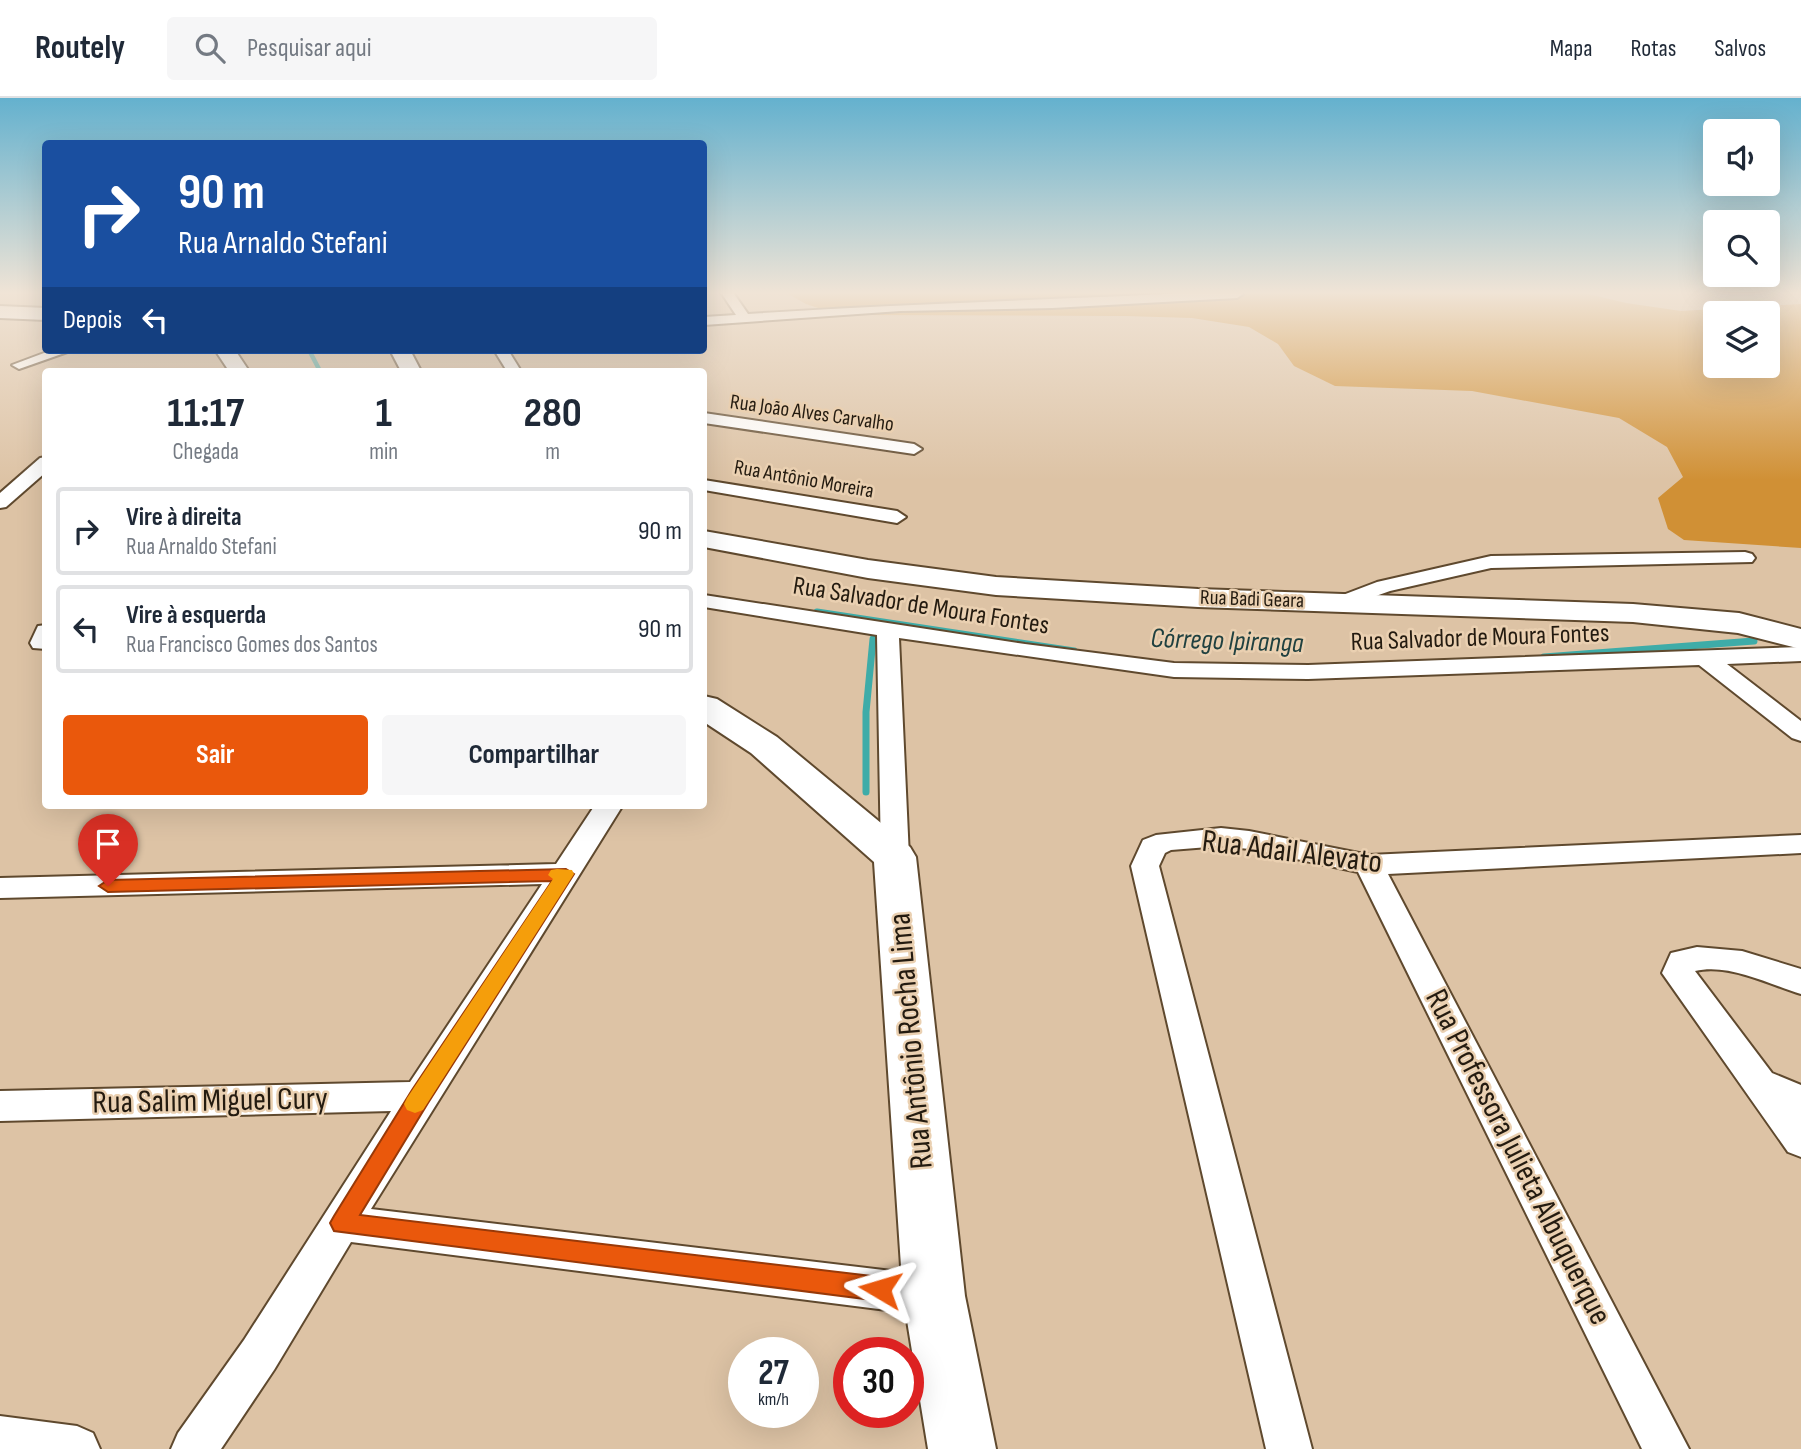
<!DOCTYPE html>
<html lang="pt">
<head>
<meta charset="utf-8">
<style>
	body { margin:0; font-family:"Sofia Sans Condensed",sans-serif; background:#f6f6f7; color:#1f2937; height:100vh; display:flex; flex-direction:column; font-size:26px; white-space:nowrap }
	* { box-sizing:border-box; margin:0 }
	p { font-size:23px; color:#747a83 }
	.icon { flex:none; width:38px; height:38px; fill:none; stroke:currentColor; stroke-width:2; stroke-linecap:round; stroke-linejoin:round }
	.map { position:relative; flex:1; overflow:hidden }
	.panel { position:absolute; left:42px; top:270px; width:665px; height:441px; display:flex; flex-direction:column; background:#fff; border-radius:7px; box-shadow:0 7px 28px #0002 }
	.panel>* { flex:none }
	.hud { position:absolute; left:42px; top:42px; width:665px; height:214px; border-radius:7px; box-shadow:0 7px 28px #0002; background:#1a4fa0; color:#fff; overflow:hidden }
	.controls { position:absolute; left:1703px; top:21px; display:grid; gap:14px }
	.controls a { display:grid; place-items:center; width:77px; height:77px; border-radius:7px; background:#fff; box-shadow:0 7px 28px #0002; font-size:35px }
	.speed { position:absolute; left:728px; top:1239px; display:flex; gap:14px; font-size:35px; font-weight:700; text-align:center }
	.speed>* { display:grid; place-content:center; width:91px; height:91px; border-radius:50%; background:#fff; box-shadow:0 7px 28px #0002; line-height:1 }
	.speed small { font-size:18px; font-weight:400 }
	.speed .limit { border:10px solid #d22; background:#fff; color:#111 }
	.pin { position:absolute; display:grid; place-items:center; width:60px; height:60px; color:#fff; margin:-72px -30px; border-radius:50% 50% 50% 0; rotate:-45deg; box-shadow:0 0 7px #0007 }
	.pin .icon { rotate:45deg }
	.me { position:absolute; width:77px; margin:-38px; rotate:277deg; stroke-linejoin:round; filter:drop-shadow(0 0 5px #0008) }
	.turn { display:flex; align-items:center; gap:24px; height:147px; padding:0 21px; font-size:32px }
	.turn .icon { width:91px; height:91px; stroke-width:2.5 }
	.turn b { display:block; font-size:49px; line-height:60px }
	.then { display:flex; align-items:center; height:66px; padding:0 21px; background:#0003; gap:14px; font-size:26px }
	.eta { display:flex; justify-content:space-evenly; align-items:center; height:119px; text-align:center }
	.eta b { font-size:42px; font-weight:700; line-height:49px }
	.button { display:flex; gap:14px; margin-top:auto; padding:14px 21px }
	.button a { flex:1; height:80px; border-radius:7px; background:#ea580c; color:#fff; font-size:28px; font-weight:700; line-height:80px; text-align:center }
	.button a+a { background:#f6f6f7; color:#1f2937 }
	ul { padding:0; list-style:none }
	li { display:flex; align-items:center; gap:21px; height:88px; margin:0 14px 10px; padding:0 7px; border:4px solid #e0e1e3; border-radius:7px }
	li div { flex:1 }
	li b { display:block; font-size:26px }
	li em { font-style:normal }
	header { display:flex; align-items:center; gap:42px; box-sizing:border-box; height:98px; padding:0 35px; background:#fff; border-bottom:2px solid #e0e1e3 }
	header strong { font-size:33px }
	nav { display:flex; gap:38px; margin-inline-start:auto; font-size:24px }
	.search { width:490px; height:63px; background:#f6f6f7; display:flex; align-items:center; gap:18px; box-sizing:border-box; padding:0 24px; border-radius:7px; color:#747a83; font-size:26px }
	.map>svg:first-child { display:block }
	.green { fill:#d09035; fill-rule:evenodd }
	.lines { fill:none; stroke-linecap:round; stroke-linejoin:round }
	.stream-far1 { stroke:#3eaca8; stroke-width:4.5 }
	.stream { stroke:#3eaca8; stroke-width:7 }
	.street-casing { stroke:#5f492e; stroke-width:4 }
	.secondary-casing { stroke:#5f492e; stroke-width:4 }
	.street { fill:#fff; fill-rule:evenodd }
	.secondary { fill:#fff; fill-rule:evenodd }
	.route { fill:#ea580c; stroke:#983908; stroke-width:2 }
	.slow { fill:#f59e0b }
	.labels { text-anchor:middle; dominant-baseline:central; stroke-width:5; stroke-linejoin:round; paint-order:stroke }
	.far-street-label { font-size:21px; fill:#241b10; stroke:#ead0b1 }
	.street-label { font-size:26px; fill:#241b10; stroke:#ead0b1 }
	.water-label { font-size:28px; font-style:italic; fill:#204140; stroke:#ead0b1 }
	.near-street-label { font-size:32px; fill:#241b10; stroke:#ead0b1 }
</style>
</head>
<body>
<header>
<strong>Routely</strong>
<div class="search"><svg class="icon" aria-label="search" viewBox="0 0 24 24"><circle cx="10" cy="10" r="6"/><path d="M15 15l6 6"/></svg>Pesquisar aqui</div>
<nav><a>Mapa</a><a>Rotas</a><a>Salvos</a></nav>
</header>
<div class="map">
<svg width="1801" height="1351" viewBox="0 0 1801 1351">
	<rect width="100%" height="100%" fill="#ddc3a5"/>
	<path class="green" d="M783,193H1576L1626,205L1681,213L1801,206V450L1684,442L1668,431L1658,400L1683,379L1667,349L1619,320L1472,293L1335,288L1294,268L1278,246L1249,229L1192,220L1126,218L839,217L806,206ZM1715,215H1768V268H1715Z"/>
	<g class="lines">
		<polyline class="stream-far1" points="309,252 320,273"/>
		<g class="stream">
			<polyline points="817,514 1074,553"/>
			<polyline points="1544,559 1754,543"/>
			<polyline points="866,694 866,614 873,541"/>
		</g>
		<g class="street-casing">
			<g id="street">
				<path d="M720,193H732L748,216C906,205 1064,202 1222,193H1240L1243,196L1237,200L1052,210L900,213L704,227V219L736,217Z"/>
				<polygon points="52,252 73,252 19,271 12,267"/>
				<polygon points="494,252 508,252 521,273 507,273"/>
				<polygon points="704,315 914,346 922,351 914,356 704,325"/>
				<polygon points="46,359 46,374 6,409 0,410 0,395 40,360"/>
				<polygon points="704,382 897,413 906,419 897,425 704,392"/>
				<polygon points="1745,454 1752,456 1755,460 1752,464 1491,470 1390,493 1342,510 1335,508 1331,504 1335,500 1377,484 1491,458"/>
				<polygon points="704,497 1025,546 1174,565 1308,567 1801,549 1801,563 1727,566 1801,623 1801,643 1792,640 1699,567 1308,581 1174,579 899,540 909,759 905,766 895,768 885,766 881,759 877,537 704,509"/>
				<polygon points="46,527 46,551 33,550 30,545 38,528"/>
				<polygon points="595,707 623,707 371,1111 934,1178 949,1184 955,1198 949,1212 934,1218 351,1144 274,1272 221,1351 171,1351 178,1335 244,1242 391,1013 0,1023 0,993 410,984 542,786 0,800 0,780 556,766"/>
				<polygon points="1221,730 1249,733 1369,757 1801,737 1801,755 1388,776 1689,1351 1642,1351 1358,774 1249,751 1221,748 1171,752 1165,755 1159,768 1312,1351 1266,1351 1131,768 1143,742 1156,737"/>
				<path d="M1697,849L1742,853L1801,871V896C1768,886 1729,865 1695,873L1772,975L1801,987V1059L1788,1054L1662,875L1671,855Z"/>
				<polygon points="0,1318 77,1328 93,1335 100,1351 0,1351"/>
			</g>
		</g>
		<g class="secondary-casing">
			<g id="secondary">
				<polygon points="0,208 46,210 46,222 0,220"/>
				<polygon points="215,252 235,252 249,273 229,273"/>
				<polygon points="390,252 410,252 421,273 401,273"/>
				<polygon points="704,433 868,462 996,479 1198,491 1633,506 1739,515 1801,531 1801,551 1738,535 1633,524 1198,509 996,497 868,480 704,449"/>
				<polygon points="704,598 717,601 777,639 910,749 916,759 965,1198 996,1351 928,1351 903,1198 874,764 751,655 704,624"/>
			</g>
		</g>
		<use href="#street" class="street"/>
		<use href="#secondary" class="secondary"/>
	</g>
	<linearGradient id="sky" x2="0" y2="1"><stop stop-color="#64b1ce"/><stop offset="0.51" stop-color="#f0e4d6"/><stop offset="1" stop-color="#f0e4d6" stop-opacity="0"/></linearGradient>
	<rect width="1801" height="382" fill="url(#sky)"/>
	<polygon class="route" points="566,771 574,776 428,1005 360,1117 880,1179 889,1183 893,1191 889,1200 880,1203 334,1133 330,1125 334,1118 412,992 552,783 108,794 99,788 108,782"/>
	<polygon class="slow" points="557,771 572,772 574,776 423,1012 415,1015 407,1012 404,1006 407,1000 553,781 548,777 551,772"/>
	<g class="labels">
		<g class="far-street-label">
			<text transform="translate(812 315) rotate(8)">Rua João Alves Carvalho</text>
			<text transform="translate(804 381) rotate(10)">Rua Antônio Moreira</text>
			<text transform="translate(1252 501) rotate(2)">Rua Badi Geara</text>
		</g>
		<g class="street-label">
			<text transform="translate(921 508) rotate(9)">Rua Salvador de Moura Fontes</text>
			<text transform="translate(1480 540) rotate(-2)">Rua Salvador de Moura Fontes</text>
		</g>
		<g class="water-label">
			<text transform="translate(1227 543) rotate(2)">Córrego Ipiranga</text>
		</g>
		<g class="near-street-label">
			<text transform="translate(1292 754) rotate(7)">Rua Adail Alevato</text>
			<text transform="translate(911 943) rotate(-95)">Rua Antônio Rocha Lima</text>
			<text transform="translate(210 1003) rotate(-1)">Rua Salim Miguel Cury</text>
			<text transform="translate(1518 1059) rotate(63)">Rua Professora Julieta Albuquerque</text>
		</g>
	</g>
</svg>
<div class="controls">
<a><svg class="icon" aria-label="sound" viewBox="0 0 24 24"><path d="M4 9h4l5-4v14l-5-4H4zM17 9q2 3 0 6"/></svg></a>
<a><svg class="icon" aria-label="search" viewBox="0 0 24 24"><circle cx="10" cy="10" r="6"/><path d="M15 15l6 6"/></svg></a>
<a><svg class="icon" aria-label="layers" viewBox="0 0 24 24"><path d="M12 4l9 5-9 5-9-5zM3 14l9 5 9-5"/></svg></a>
</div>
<div class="speed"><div>27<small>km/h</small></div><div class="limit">30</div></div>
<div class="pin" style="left:108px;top:788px;background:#d93025"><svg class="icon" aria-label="arrive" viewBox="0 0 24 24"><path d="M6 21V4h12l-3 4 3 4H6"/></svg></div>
<svg class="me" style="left:880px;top:1191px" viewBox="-20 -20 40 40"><path d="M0-17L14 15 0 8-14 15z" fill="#ea580c" stroke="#fff" stroke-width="4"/></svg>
<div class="hud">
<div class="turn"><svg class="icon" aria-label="right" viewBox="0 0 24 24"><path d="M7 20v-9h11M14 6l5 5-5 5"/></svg><div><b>90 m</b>Rua Arnaldo Stefani</div></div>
<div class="then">Depois<svg class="icon" aria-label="left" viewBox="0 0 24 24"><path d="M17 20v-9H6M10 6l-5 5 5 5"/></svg></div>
</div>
<section class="panel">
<div class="eta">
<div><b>11:17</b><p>Chegada</p></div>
<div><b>1</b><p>min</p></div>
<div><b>280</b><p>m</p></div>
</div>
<ul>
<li><svg class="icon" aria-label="right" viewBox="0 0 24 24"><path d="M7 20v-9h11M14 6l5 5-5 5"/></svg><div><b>Vire à direita</b><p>Rua Arnaldo Stefani</p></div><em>90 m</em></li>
<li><svg class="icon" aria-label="left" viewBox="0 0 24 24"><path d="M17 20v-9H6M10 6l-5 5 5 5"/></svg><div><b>Vire à esquerda</b><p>Rua Francisco Gomes dos Santos</p></div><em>90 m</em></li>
</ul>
<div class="button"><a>Sair</a><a>Compartilhar</a></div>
</section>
</div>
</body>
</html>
